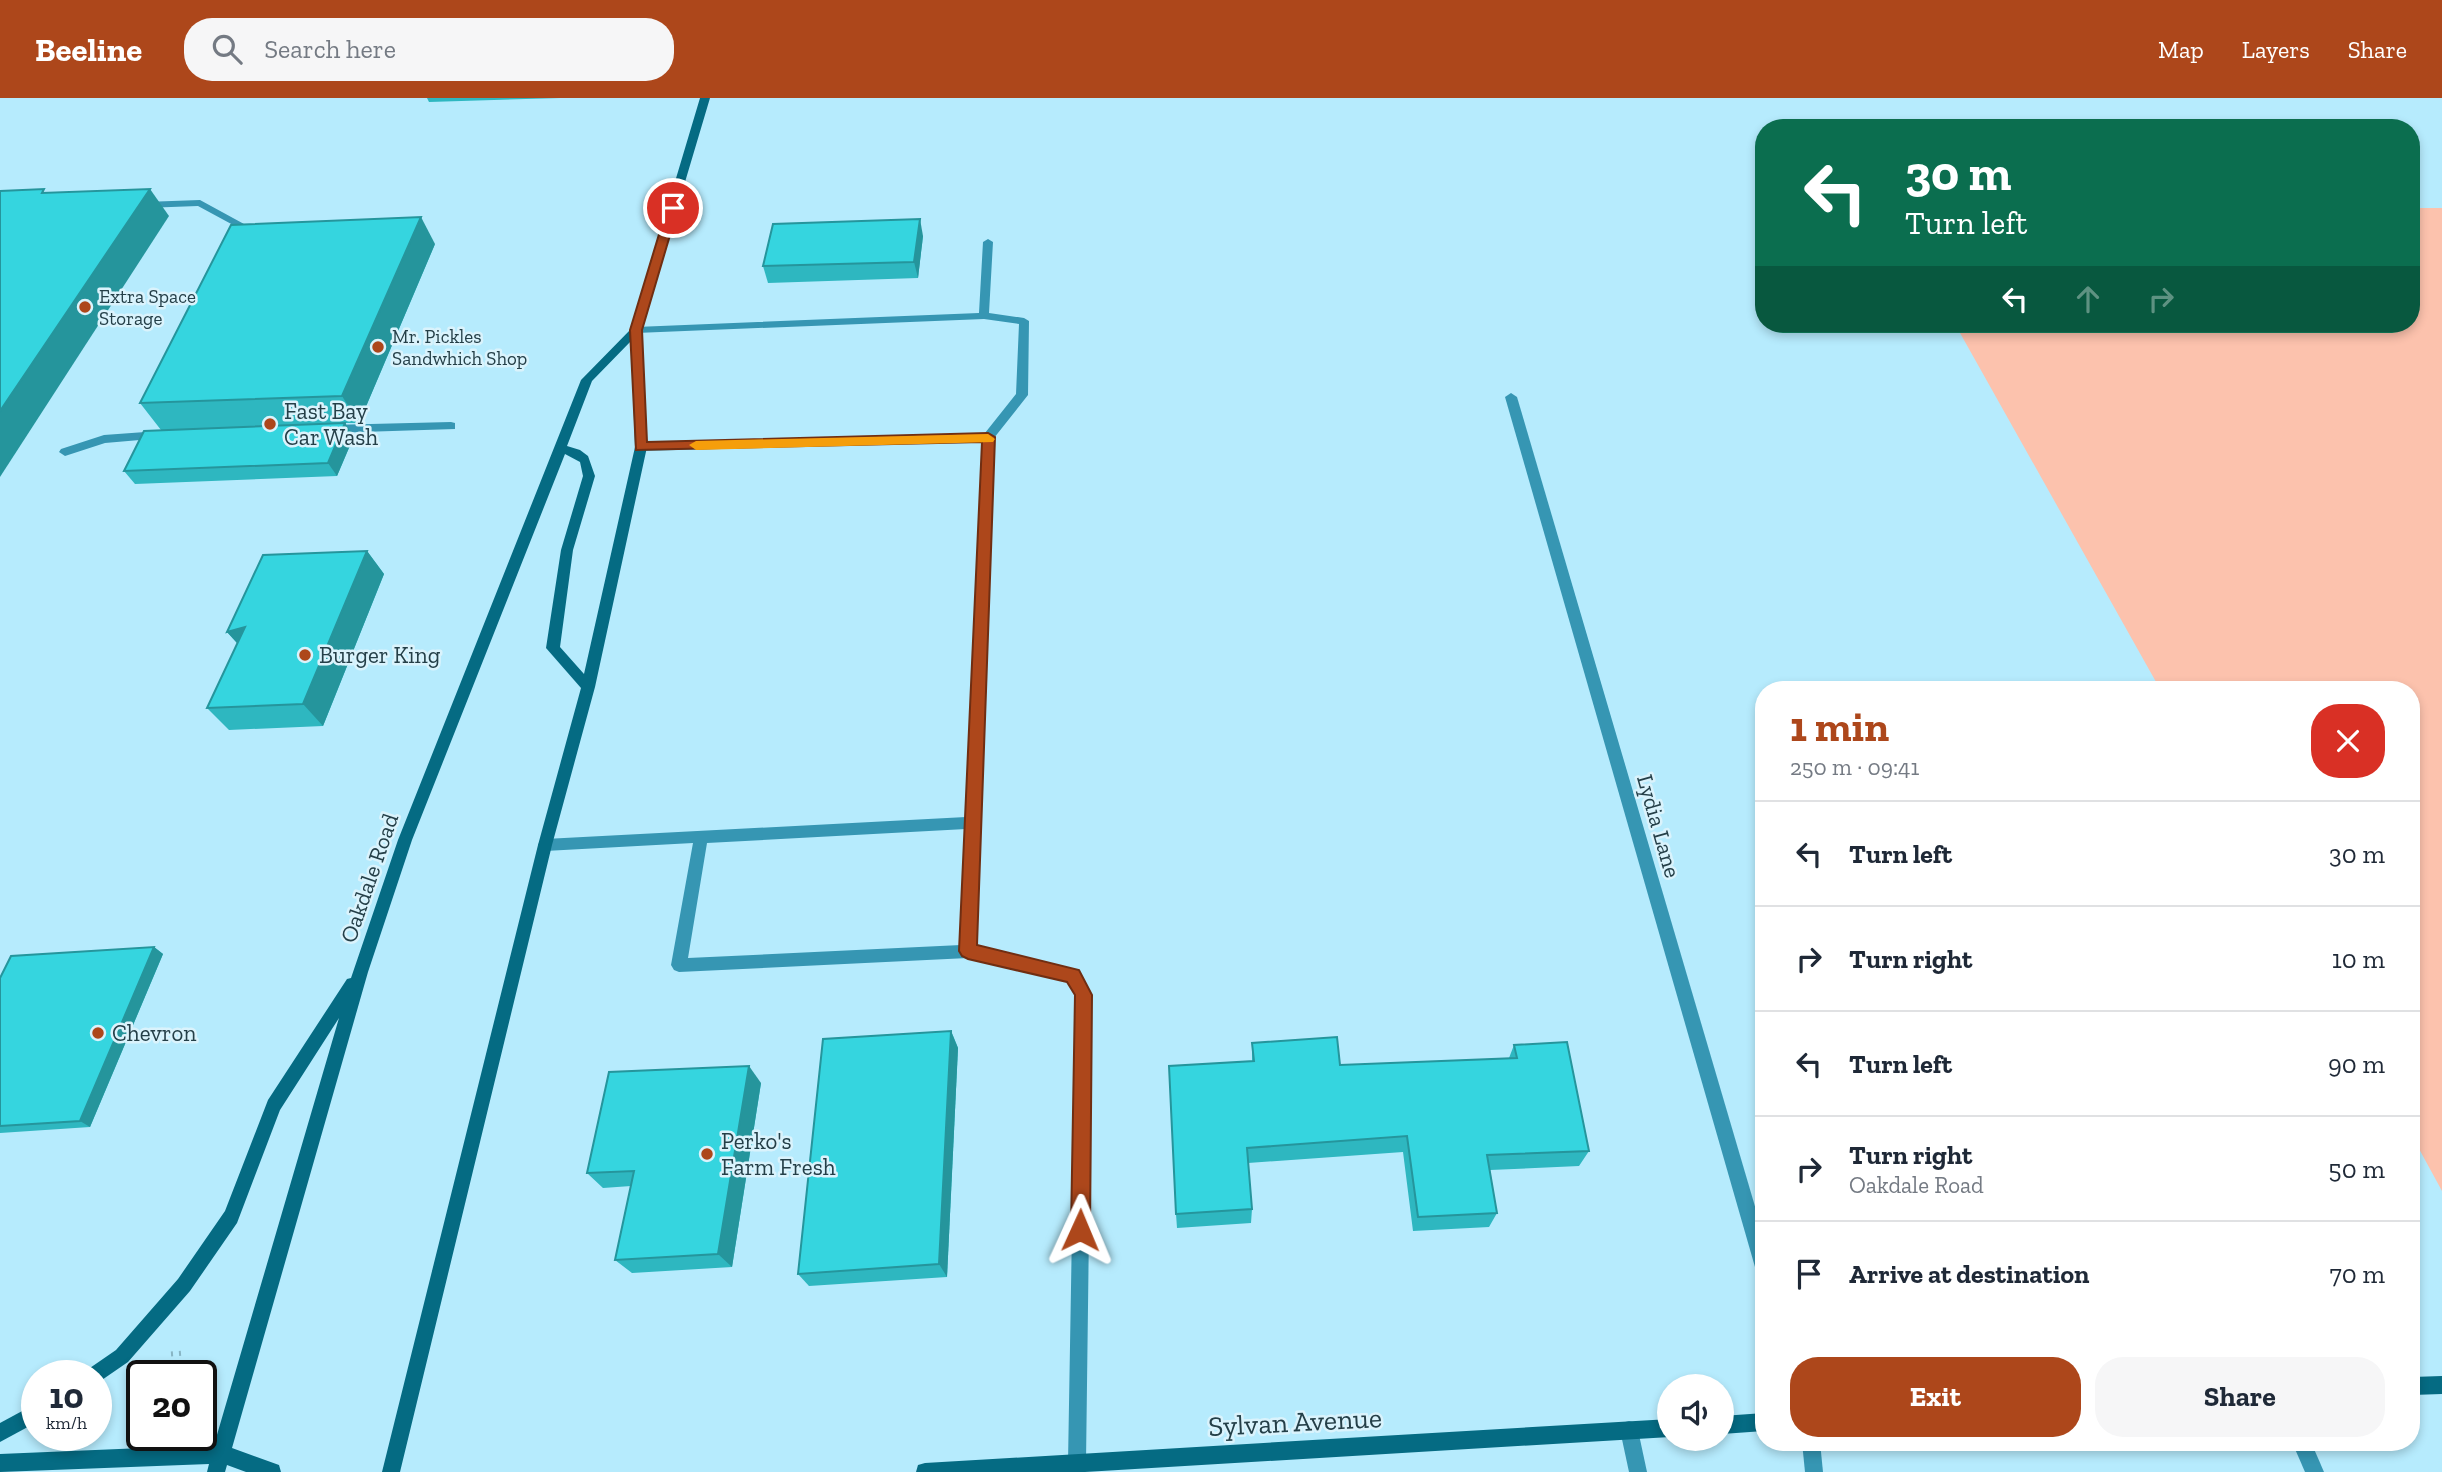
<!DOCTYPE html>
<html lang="en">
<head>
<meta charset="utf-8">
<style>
	body { margin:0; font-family:"Zilla Slab",serif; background:#f6f6f7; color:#1f2937; height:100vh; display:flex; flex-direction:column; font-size:26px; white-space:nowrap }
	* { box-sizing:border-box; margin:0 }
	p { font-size:23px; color:#747a83 }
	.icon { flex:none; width:38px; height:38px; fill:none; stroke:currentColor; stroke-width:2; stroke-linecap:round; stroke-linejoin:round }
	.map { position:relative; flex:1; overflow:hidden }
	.side { position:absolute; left:1755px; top:583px; width:665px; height:770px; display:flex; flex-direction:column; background:#fff; border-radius:28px; box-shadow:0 4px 10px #0003 }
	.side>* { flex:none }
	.guide { position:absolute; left:1755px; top:21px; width:665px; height:214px; border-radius:28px; box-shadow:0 4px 10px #0003; background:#0b6e4f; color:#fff; overflow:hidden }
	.controls { position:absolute; left:1657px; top:1276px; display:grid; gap:14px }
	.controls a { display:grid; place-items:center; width:77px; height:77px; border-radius:50%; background:#fff; box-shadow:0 4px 10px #0003; font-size:35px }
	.speed { position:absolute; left:21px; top:1262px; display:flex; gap:14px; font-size:35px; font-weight:700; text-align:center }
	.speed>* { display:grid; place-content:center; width:91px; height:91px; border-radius:50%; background:#fff; box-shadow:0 4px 10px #0003; line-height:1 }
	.speed small { font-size:18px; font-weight:400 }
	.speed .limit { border:4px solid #111; border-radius:10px; background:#fff; color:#111 }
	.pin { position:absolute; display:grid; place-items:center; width:60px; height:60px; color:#fff; margin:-30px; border:4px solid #fff; border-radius:50%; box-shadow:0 2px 7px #0007 }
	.me { position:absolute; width:77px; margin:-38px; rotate:1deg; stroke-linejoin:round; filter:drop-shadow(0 0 5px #0008) }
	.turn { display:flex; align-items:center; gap:24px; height:147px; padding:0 35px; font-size:32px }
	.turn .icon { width:91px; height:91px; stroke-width:2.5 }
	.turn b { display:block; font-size:49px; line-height:60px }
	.lanes { display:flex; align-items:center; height:66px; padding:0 35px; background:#0003; justify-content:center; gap:35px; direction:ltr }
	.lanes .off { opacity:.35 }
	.round { display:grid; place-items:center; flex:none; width:74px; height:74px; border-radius:28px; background:#f6f6f7 }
	.headline { display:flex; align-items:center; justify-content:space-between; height:119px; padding:0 35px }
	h1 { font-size:42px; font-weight:700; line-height:52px; color:#ad471b }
	.button { display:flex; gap:14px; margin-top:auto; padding:14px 35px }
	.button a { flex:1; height:80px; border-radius:28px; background:#ad471b; color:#fff; font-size:28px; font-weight:700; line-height:80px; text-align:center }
	.button a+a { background:#f6f6f7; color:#1f2937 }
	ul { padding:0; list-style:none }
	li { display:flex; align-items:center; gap:21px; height:105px; padding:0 35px; border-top:2px solid #e0e1e3 }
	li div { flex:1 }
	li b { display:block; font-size:26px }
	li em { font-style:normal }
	header { display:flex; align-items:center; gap:42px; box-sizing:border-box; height:98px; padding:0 35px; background:#ad471b; color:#fff }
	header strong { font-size:33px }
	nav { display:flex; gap:38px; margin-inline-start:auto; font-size:24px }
	.search { width:490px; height:63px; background:#f6f6f7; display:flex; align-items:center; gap:18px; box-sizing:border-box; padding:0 24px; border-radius:28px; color:#747a83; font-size:26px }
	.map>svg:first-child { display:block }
	.green { fill:#fcc2ad }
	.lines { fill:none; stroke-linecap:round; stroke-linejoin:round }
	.path { stroke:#88b5c4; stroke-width:5; stroke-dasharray:2 6; stroke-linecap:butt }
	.lane { fill:#3696b3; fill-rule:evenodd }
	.street { fill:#3696b3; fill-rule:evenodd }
	.secondary { fill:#056b83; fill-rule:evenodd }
	.wall { fill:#2eb7c0 }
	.shaded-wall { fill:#25959c }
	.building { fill:#35d5df; stroke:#25959c; stroke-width:2 }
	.route { fill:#ad471b; stroke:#702e12; stroke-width:2 }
	.slow { fill:#f59e0b }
	.poi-dot { fill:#ad471b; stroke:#daf3fc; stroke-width:2.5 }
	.labels { text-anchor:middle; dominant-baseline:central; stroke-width:5; stroke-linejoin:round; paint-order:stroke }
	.far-poi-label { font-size:19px; fill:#243f48; stroke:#daf3fc; text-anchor:start }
	.poi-label { font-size:23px; fill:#243f48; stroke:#daf3fc; text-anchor:start }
	.street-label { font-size:23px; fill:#243f48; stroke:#daf3fc }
	.near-street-label { font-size:28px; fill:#243f48; stroke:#daf3fc }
</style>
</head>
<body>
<header>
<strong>Beeline</strong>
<div class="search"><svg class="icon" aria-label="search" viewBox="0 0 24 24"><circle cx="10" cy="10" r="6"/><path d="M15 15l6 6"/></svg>Search here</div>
<nav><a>Map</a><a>Layers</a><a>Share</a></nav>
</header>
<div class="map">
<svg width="2442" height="1374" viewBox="0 0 2442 1374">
	<rect width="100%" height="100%" fill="#b6ebfd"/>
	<polygon class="green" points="2412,110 2442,110 2442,1093 2412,1038 2412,592 2160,591 1955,226 2412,226"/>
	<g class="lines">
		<polyline class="path" points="171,1256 184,1255"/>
		<g class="lane">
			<polygon points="200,102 244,126 235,128 198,108 144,110 139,107 144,104"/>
			<path d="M988,141L993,144L989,215L1024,220L1029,223L1028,297L994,340L976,848L1078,872L1092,897L1086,1365L1084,1372L1078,1374L1070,1372L1068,1365L1076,898L1068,883L968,860L679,874L674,872L671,867L693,745L545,753L540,751L538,747L540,743L545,741L966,719L982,343L641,353L635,349L641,345L985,335L1016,296L1019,226L984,221L636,235L631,232L636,229L979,215L983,144ZM966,731L961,847L688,860L707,745Z"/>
			<polygon points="451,324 455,325 455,331 330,335 324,331 330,327"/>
			<polygon points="159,333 163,334 163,340 105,345 65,358 59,354 61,351 104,337"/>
			<polygon points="1629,1323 1636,1325 1638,1332 1647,1374 1629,1374 1620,1332 1622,1325"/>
			<polygon points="1802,1344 1820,1344 1823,1374 1805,1374"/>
			<polygon points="2292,1344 2311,1344 2324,1374 2305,1374"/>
		</g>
		<polygon class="street" points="1511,295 1517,299 1764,1139 1764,1178 1758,1175 1755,1169 1505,299"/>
		<g class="secondary">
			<path d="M700,0H710L641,232L647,349L595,589L552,747L400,1374H382L538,747L581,590L546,550L561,452L583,378L580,364L565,356L412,742L368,874L232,1350L279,1367L281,1374H246L227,1367L225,1374H207L209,1366L0,1374V1356L214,1347L339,920L280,1012L237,1125L190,1193L128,1264L96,1286V1278H84L87,1272L116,1252L178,1181L225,1113L268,1002L347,881L351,880L398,742L581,282L631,231ZM631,243L635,349L584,576L560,549L573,452L595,378L588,358L580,352L567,348L592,283Z"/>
			<polygon points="2442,1278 2442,1296 2412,1297 2412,1279"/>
			<polygon points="37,1305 37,1324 0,1344 0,1325"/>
			<polygon points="1764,1315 1764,1333 1722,1336 1722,1318"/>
			<polygon points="1670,1321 1670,1339 1085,1374 916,1374 918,1367 925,1365"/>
		</g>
	</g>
	<g class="wall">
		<polygon points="427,0 561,0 429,4"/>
		<polygon points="923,138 918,180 768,185 763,168"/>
		<polygon points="435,146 359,325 345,325 354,338 337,378 135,386 124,373 161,332 140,305"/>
		<polygon points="367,453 384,476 323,628 229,632 207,610 238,546 227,534"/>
		<polygon points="154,849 163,856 90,1029 0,1035 0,880"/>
		<polygon points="951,933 958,950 947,1179 809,1188 798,1176"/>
		<polygon points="1252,945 1340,967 1509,960 1514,947 1589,1053 1579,1068 1490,1072 1497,1115 1489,1129 1413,1133 1403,1054 1248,1065 1252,1111 1251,1125 1177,1130 1176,1116 1252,963"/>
		<polygon points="761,985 732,1169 632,1175 615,1162 631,1088 603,1090 587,1075"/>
	</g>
	<g class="shaded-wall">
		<polygon points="150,91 169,118 0,379 0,313"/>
		<polygon points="421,119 435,146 359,325 342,298"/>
		<polygon points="920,121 923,138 918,180 914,164"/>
		<polygon points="345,325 354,338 337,378 328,365"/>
		<polygon points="367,453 384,476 323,628 303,606"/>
		<polygon points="245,529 247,556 227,534"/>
		<polygon points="154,849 163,856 90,1029 80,1023"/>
		<polygon points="951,933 958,950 947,1179 939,1166"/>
		<polygon points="749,968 761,985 732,1169 718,1156"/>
	</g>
	<g class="building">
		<polygon points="44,91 42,95 150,91 0,313 0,93"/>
		<polygon points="421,119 342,298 140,305 231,127"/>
		<polygon points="920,121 914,164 763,168 773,126"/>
		<polygon points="345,325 328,365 124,373 144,333"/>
		<polygon points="367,453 303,606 207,610 245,529 227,534 263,457"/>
		<polygon points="154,849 80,1023 0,1028 0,880 11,858"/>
		<polygon points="951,933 939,1166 798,1176 823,941"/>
		<polygon points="1337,939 1340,967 1517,960 1514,947 1567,944 1589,1053 1487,1057 1497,1115 1418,1119 1407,1038 1247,1050 1252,1111 1176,1116 1169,968 1254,963 1252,945"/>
		<polygon points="749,968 718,1156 615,1162 634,1073 587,1075 609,974"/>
	</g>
	<polygon class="route" points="673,106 678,110 642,232 647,344 988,335 995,339 977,847 1079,872 1092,897 1090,1132 1087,1138 1080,1141 1074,1138 1071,1132 1075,897 1067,884 968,861 962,858 959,853 982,344 636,352 630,232 667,110"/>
	<polygon class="slow" points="988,336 995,341 993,344 696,352 689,347 696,343"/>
	<g class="poi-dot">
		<circle cx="85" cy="209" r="7"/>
		<circle cx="378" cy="249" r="7"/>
		<circle cx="270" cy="326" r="7"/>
		<circle cx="305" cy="557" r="7"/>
		<circle cx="98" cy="935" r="7"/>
		<circle cx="707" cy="1056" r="7"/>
	</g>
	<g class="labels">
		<g class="far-poi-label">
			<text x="99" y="198">Extra Space<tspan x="99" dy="22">Storage</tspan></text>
			<text x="392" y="238">Mr. Pickles<tspan x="392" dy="22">Sandwhich Shop</tspan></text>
		</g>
		<g class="poi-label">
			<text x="284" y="313">Fast Bay<tspan x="284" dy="26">Car Wash</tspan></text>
			<text x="319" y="557">Burger King</text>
			<text x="112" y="935">Chevron</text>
			<text x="721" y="1043">Perko's<tspan x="721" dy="26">Farm Fresh</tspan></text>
		</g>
		<g class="street-label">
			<text transform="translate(1659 728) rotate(74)">Lydia Lane</text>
			<text transform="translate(369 780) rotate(-71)">Oakdale Road</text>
		</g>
		<g class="near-street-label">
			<text transform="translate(1295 1324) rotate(-3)">Sylvan Avenue</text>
		</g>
	</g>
</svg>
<div class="controls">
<a><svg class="icon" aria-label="sound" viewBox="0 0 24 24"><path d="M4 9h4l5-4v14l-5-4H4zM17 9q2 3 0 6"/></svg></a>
</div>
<div class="speed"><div>10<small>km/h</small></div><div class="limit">20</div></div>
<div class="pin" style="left:673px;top:110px;background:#d93025"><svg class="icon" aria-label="arrive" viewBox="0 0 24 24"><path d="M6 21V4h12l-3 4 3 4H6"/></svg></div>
<svg class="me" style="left:1080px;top:1132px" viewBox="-20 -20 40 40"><path d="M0-17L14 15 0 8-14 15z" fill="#ad471b" stroke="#fff" stroke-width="4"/></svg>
<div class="guide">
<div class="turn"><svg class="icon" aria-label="left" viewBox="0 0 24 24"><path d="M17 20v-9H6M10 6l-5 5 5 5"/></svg><div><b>30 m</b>Turn left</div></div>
<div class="lanes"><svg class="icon" aria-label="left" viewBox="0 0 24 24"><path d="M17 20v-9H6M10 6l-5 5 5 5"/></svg><svg class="icon off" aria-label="ahead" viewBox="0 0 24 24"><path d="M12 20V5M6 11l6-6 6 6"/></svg><svg class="icon off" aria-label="right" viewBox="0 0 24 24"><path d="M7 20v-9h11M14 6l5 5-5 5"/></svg></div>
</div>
<section class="side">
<div class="headline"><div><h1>1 min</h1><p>250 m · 09:41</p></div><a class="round" style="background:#d93025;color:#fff"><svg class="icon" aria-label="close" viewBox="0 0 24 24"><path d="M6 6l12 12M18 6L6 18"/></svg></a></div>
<ul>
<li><svg class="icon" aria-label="left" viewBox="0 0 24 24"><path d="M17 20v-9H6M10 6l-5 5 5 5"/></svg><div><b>Turn left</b></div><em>30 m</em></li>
<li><svg class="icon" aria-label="right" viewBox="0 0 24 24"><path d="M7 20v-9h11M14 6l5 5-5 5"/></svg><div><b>Turn right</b></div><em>10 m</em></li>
<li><svg class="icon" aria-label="left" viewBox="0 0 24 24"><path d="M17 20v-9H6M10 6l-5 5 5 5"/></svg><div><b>Turn left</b></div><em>90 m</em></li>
<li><svg class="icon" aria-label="right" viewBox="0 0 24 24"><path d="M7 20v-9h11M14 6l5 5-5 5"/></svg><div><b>Turn right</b><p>Oakdale Road</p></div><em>50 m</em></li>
<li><svg class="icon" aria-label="arrive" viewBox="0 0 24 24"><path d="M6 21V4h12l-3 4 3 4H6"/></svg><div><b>Arrive at destination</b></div><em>70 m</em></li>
</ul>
<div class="button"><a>Exit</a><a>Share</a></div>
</section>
</div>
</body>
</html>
